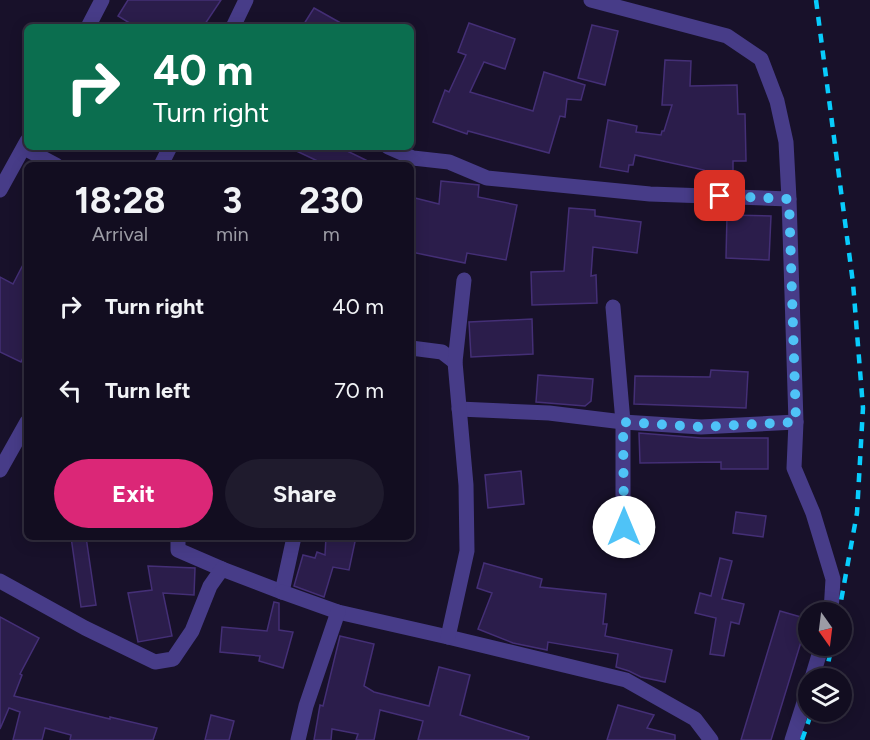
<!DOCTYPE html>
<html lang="en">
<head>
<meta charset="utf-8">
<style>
	body { margin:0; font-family:Figtree,sans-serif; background:#1f1b2d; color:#f1f3f6; height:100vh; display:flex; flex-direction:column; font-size:22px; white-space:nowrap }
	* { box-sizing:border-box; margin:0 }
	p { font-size:20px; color:#9c9ca5 }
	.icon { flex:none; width:33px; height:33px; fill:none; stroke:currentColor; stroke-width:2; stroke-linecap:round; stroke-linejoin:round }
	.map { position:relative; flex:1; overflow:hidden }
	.panel { position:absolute; left:24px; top:162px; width:390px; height:378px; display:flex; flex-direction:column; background:#120d20; border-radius:9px; box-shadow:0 3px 15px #0003,0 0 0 2px #312d3e }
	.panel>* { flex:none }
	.top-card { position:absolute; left:24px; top:24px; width:390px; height:126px; border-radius:9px; box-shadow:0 3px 15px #0003,0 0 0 2px #312d3e; background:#0b6e4f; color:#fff; overflow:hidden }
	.needle { width:39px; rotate:166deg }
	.controls { position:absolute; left:798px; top:602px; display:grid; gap:12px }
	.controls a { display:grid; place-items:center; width:54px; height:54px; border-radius:50%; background:#120d20; box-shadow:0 3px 15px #0003,0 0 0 2px #312d3e; font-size:30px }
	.pin { position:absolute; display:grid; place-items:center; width:51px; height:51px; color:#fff; margin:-26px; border-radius:12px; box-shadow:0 3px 9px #0006 }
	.me { position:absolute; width:66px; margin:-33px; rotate:0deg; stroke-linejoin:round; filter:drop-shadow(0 0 4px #0008) }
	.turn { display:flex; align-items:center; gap:21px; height:126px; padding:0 30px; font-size:27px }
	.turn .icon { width:78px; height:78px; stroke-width:2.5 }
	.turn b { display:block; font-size:42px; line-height:51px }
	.eta { display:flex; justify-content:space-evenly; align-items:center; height:102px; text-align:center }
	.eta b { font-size:36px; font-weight:700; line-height:42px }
	.primary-button { display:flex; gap:12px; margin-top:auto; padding:12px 30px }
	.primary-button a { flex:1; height:69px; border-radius:36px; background:#db2777; color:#fff; font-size:24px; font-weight:700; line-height:69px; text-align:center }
	.primary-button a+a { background:#1f1b2d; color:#f1f3f6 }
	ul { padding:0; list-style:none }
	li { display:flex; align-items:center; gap:18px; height:84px; padding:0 30px }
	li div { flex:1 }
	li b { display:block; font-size:22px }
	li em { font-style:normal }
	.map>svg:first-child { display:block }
	.building { fill:#2b1d4b; stroke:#442f76; stroke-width:1.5 }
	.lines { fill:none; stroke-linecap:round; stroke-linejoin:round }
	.minor { stroke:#473c88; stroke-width:15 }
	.rail { stroke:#08ccfc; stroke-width:4.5; stroke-dasharray:9 8; stroke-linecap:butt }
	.route { stroke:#4fc3f7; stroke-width:10; stroke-dasharray:0 18 }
</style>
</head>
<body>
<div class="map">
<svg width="870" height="740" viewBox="0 0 870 740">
	<rect width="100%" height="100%" fill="#18112a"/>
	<g class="building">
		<polygon points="128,0 221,0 203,27 136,27 118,16"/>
		<polygon points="314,8 348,27 302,27"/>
		<polygon points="469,23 515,39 505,69 484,62 470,92 533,111 544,72 585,85 581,100 567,99 565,117 560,116 549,153 468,131 467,134 433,122 445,90 449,92 466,55 458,52"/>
		<polygon points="592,25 618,31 605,85 578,78"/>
		<polygon points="665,60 691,61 690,86 737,85 738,114 745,114 746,161 733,161 733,174 704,174 704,170 635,155 633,165 629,165 628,172 600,167 608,120 637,126 636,132 661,135 662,131 664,131 672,105 662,105"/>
		<polygon points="288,147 339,147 376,165 326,165"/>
		<polygon points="441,181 479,185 478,197 517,205 506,260 467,253 465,263 411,252 411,197 439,204"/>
		<polygon points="569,208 595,210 595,216 641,222 637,253 593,247 591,276 596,275 597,303 532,305 531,272 564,271"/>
		<polygon points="727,215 771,216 769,260 726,258"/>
		<polygon points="27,257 27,349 21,362 0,352 0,277 13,284"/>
		<polygon points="532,319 533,354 471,357 469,322"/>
		<polygon points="711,370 748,372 746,408 634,404 635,376 710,377"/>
		<polygon points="538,375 593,379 591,401 585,406 536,402"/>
		<polygon points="639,433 701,438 768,438 768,469 721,469 721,462 640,463"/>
		<polygon points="521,471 524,504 488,508 485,475"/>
		<polygon points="736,512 766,516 763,537 733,533"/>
		<polygon points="71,537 86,537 96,605 81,607"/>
		<polygon points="326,537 356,537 349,570 333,567 324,597 294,586 303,555 315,558 317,552 325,555"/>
		<polygon points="720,558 732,561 722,599 744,604 739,624 731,622 724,656 710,654 716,618 695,613 700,593 711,596"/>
		<polygon points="484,563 542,579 540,587 606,594 603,624 607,624 605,636 672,650 665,682 641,677 629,671 616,667 618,654 548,642 547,650 513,643 478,629 492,593 477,588"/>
		<polygon points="148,566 195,568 194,595 163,593 172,636 138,642 128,593 152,590"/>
		<polygon points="274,602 279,603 279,630 293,632 283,668 259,661 260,656 220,652 222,627 267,631"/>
		<polygon points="780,611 808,619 771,740 741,740"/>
		<polygon points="0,617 39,638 20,674 22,675 14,696 110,719 110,717 157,728 153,740 70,740 71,735 45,728 42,740 13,740 20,712 9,708 0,729"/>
		<polygon points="340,636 374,644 364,686 374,692 429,706 439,667 470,675 460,715 529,737 528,740 418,740 423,721 380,710 374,740 356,740 358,734 332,729 331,740 314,740 320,705 323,706"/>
		<polygon points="618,705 654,715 647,728 675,735 675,740 607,740"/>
		<polygon points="211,715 234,721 229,740 205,740"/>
	</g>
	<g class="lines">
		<g class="minor">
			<polyline points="591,0 727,36 761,59 777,101 786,142 789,199 796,422 794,468 813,513 833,579 831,612"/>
			<polyline points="88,27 102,0"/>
			<polyline points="233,27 246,0"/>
			<polyline points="388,147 413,158 449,162 487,178 650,194 789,199"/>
			<polyline points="24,148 56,165"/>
			<polyline points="161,165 170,147"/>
			<polyline points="0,190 27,141"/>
			<polyline points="613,307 623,422 623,527"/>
			<polyline points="411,348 442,352 455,362"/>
			<polyline points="459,409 549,413 623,422 701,427 796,422"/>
			<polyline points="0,470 27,422"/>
			<polyline points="178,537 178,550 222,569"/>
			<polyline points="0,581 85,628 155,662 173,659 192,631 210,586 222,569 282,592 294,537"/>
			<polyline points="282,592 338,612 448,637 626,680 695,719 711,740"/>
			<polyline points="448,637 467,551 466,485 455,362 464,280"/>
			<polyline points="812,678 822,645"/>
			<polyline points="298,740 306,706 338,612"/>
			<polyline points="792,740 808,690"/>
		</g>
		<g class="rail">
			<polyline points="816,0 853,283 863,408 857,513 839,612"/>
			<polyline points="825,678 832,645"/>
			<polyline points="802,740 812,711"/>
		</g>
	</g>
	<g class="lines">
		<polyline class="route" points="624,527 623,422 701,427 796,422 789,199 720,196"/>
	</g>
</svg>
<div class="controls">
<a><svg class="needle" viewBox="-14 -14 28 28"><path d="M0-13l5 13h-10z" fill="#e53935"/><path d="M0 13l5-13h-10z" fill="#9c9ca5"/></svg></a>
<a><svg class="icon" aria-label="layers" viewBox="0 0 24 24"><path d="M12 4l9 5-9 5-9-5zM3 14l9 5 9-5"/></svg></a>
</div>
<div class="pin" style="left:720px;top:196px;background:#d93025"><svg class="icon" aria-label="arrive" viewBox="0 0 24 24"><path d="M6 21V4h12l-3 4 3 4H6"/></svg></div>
<svg class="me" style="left:624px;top:527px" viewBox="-20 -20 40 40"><circle r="19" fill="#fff"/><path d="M0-13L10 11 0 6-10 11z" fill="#4fc3f7"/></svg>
<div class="top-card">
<div class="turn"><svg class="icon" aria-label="right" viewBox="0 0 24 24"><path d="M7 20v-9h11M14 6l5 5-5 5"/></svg><div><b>40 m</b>Turn right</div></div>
</div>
<section class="panel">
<div class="eta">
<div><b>18:28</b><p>Arrival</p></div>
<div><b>3</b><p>min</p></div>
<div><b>230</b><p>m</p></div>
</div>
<ul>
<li><svg class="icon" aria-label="right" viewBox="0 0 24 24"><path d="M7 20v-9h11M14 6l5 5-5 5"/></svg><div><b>Turn right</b></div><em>40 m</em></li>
<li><svg class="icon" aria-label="left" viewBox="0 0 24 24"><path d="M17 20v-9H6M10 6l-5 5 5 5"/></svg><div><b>Turn left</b></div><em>70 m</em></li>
</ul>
<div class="primary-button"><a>Exit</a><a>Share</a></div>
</section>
</div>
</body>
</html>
